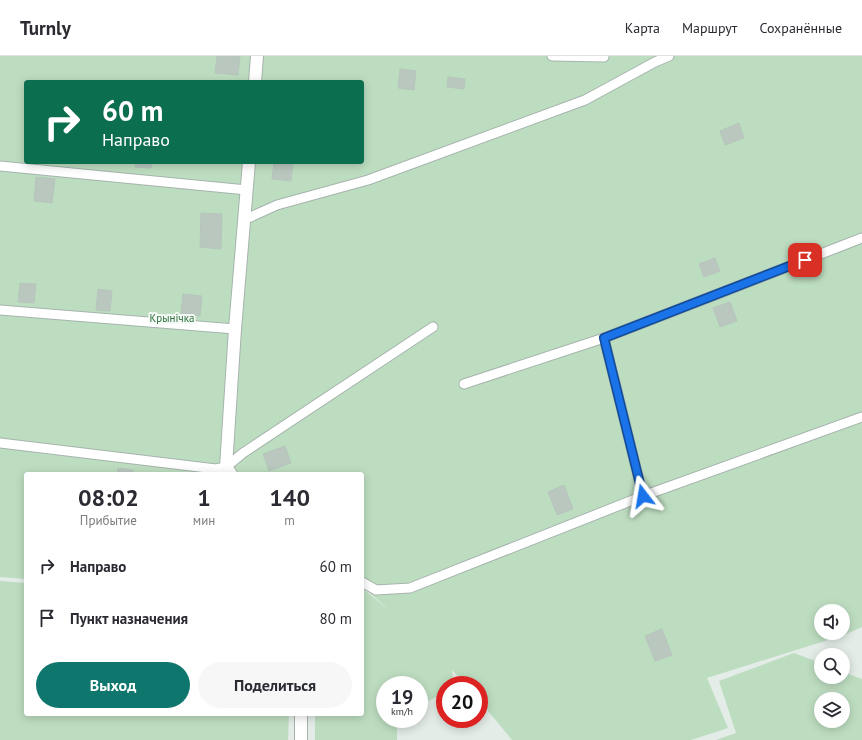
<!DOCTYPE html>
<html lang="ru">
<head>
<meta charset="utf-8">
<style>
	body { margin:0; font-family:"PT Sans",sans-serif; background:#f7f7f7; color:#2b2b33; height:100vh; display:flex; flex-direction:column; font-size:15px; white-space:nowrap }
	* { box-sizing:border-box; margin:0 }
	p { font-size:13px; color:#7c7c81 }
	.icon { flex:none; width:22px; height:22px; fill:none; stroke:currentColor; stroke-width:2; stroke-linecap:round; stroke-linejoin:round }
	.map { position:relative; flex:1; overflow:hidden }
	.drawer { position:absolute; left:24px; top:416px; width:340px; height:244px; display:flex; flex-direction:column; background:#fff; border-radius:4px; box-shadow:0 2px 10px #0003 }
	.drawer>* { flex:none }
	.top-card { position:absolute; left:24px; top:24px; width:340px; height:84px; border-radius:4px; box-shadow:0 2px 10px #0003; background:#0b6e4f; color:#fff; overflow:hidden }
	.tools { position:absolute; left:814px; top:548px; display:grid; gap:8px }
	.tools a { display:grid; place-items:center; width:36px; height:36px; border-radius:50%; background:#fff; box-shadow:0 2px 10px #0003; font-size:20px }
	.speed { position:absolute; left:376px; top:620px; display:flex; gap:8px; font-size:20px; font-weight:700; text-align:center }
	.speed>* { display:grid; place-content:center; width:52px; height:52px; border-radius:50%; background:#fff; box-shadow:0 2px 10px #0003; line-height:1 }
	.speed small { font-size:10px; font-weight:400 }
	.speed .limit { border:6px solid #d22; background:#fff; color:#111 }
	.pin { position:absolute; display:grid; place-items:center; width:34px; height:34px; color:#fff; margin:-17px; border-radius:8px; box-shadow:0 2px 6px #0006 }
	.me { position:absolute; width:44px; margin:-22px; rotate:346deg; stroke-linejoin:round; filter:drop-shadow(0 0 3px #0008) }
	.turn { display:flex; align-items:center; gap:14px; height:84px; padding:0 12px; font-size:18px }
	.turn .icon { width:52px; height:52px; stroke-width:2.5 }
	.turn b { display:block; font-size:28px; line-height:34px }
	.eta { display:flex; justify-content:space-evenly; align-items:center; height:68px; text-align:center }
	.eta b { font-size:24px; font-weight:700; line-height:28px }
	.action { display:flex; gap:8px; margin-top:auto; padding:8px 12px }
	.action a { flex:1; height:46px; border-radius:24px; background:#0f766e; color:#fff; font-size:16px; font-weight:700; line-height:46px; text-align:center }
	.action a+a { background:#f7f7f7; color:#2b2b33 }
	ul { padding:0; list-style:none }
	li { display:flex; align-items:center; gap:12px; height:52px; padding:0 12px }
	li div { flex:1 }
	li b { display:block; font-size:15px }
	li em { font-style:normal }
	header { display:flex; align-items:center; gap:24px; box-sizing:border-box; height:56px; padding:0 20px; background:#fff; border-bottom:1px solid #e1e1e2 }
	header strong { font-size:19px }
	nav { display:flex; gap:22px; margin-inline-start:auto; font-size:14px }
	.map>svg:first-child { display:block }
	.green { fill:#bdddc0; fill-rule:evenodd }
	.building { fill:#b9c7bf; stroke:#b6c6bd }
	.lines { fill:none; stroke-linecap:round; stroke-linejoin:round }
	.service-casing { stroke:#a6b4ad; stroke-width:11 }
	.minor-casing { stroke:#a6b4ad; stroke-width:14 }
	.service { stroke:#fff; stroke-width:9 }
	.minor { stroke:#fff; stroke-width:12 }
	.route-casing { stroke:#114b97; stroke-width:10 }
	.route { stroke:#1a73e8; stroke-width:7 }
	.labels { text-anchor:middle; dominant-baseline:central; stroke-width:4; stroke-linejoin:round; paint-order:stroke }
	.park-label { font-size:11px; fill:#2f723e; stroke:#f4f9f5 }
</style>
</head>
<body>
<header>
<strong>Turnly</strong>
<nav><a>Карта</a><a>Маршрут</a><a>Сохранённые</a></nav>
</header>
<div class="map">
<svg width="862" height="684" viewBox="0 0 862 684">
	<rect width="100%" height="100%" fill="#e3ece7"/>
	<g class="green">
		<path d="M0,0H862V571L844,579L707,622L728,672L691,684H512L479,644V629H467L452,614L453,629H445V636L419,650V629H385V663H397V684H315V658H362V532L391,556L362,530V418H26V523L0,521ZM26,26H362V106H26ZM821,555H843V577H821Z"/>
		<polygon points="0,525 26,527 26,658 289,658 288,684 0,684"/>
		<path d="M794,597L821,607V621H843V616L862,623V684H716L736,677L719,625ZM821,643H843V665H821Z"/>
	</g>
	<g class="building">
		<polygon points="217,0 240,0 238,19 215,17"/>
		<polygon points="400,13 416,15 414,34 398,32"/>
		<polygon points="448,21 465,23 464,33 447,31"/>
		<polygon points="739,67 744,82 725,89 720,75"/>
		<polygon points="136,106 152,106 151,112 135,111"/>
		<polygon points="274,106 293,106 291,125 272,123"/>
		<polygon points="36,121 55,123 52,147 34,145"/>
		<polygon points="201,157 222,158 221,193 200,191"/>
		<polygon points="715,202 720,215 704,221 699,208"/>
		<polygon points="20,227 36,228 34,247 18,246"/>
		<polygon points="98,233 112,235 110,255 96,254"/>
		<polygon points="183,238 202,240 200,260 181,258"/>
		<polygon points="730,246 737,265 720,271 713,252"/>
		<polygon points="285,390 291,407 269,415 263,398"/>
		<polygon points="118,412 133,414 133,418 117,418"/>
		<polygon points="564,429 573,453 557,459 548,436"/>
		<polygon points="662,573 672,599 655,605 645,580"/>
	</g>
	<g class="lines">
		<g class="service-casing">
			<g id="service">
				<polyline points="552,0 604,1"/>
				<polyline points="0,110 247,134"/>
				<polyline points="246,163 277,149 368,124 585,44 655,6 669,0"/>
				<polyline points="0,254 235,273"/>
				<polyline points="464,328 604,282"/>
				<polyline points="0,387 216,413 226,411 243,397 433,271"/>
				<polyline points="643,440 604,282 862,182"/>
				<polyline points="362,526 376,534 410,532 643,440 862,361"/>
			</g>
		</g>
		<g class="minor-casing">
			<g id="minor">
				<polyline points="255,26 257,0"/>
				<polyline points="231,418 226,411 235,273 249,106"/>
				<polyline points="301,684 301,658"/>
			</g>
		</g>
		<use href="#service" class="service"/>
		<use href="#minor" class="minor"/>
	</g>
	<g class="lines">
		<g class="route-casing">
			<polyline id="route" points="643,440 604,282 805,204"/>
		</g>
		<use href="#route" class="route"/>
	</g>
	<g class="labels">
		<g class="park-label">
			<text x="172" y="262">Крынічка</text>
		</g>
	</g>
</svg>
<div class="tools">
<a><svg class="icon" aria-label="sound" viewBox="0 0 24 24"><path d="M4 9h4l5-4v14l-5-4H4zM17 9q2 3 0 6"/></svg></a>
<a><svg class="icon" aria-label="search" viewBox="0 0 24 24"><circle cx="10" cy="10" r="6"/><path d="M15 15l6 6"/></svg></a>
<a><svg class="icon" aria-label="layers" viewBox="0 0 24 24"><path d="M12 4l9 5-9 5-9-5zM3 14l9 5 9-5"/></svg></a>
</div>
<div class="speed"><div>19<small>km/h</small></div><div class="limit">20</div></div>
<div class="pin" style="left:805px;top:204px;background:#d93025"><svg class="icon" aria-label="arrive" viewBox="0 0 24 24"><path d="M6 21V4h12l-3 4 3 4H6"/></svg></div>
<svg class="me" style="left:643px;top:440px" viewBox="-20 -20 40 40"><path d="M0-17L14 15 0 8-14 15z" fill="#1a73e8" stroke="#fff" stroke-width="4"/></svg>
<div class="top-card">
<div class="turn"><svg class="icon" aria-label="right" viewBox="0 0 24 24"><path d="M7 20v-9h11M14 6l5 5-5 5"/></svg><div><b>60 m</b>Направо</div></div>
</div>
<section class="drawer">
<div class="eta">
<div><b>08:02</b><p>Прибытие</p></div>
<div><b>1</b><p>мин</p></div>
<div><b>140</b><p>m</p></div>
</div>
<ul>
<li><svg class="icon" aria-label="right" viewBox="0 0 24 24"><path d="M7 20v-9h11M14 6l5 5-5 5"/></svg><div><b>Направо</b></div><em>60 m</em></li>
<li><svg class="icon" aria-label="arrive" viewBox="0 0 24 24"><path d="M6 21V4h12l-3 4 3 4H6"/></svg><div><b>Пункт назначения</b></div><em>80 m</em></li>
</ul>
<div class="action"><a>Выход</a><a>Поделиться</a></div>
</section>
</div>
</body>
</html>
